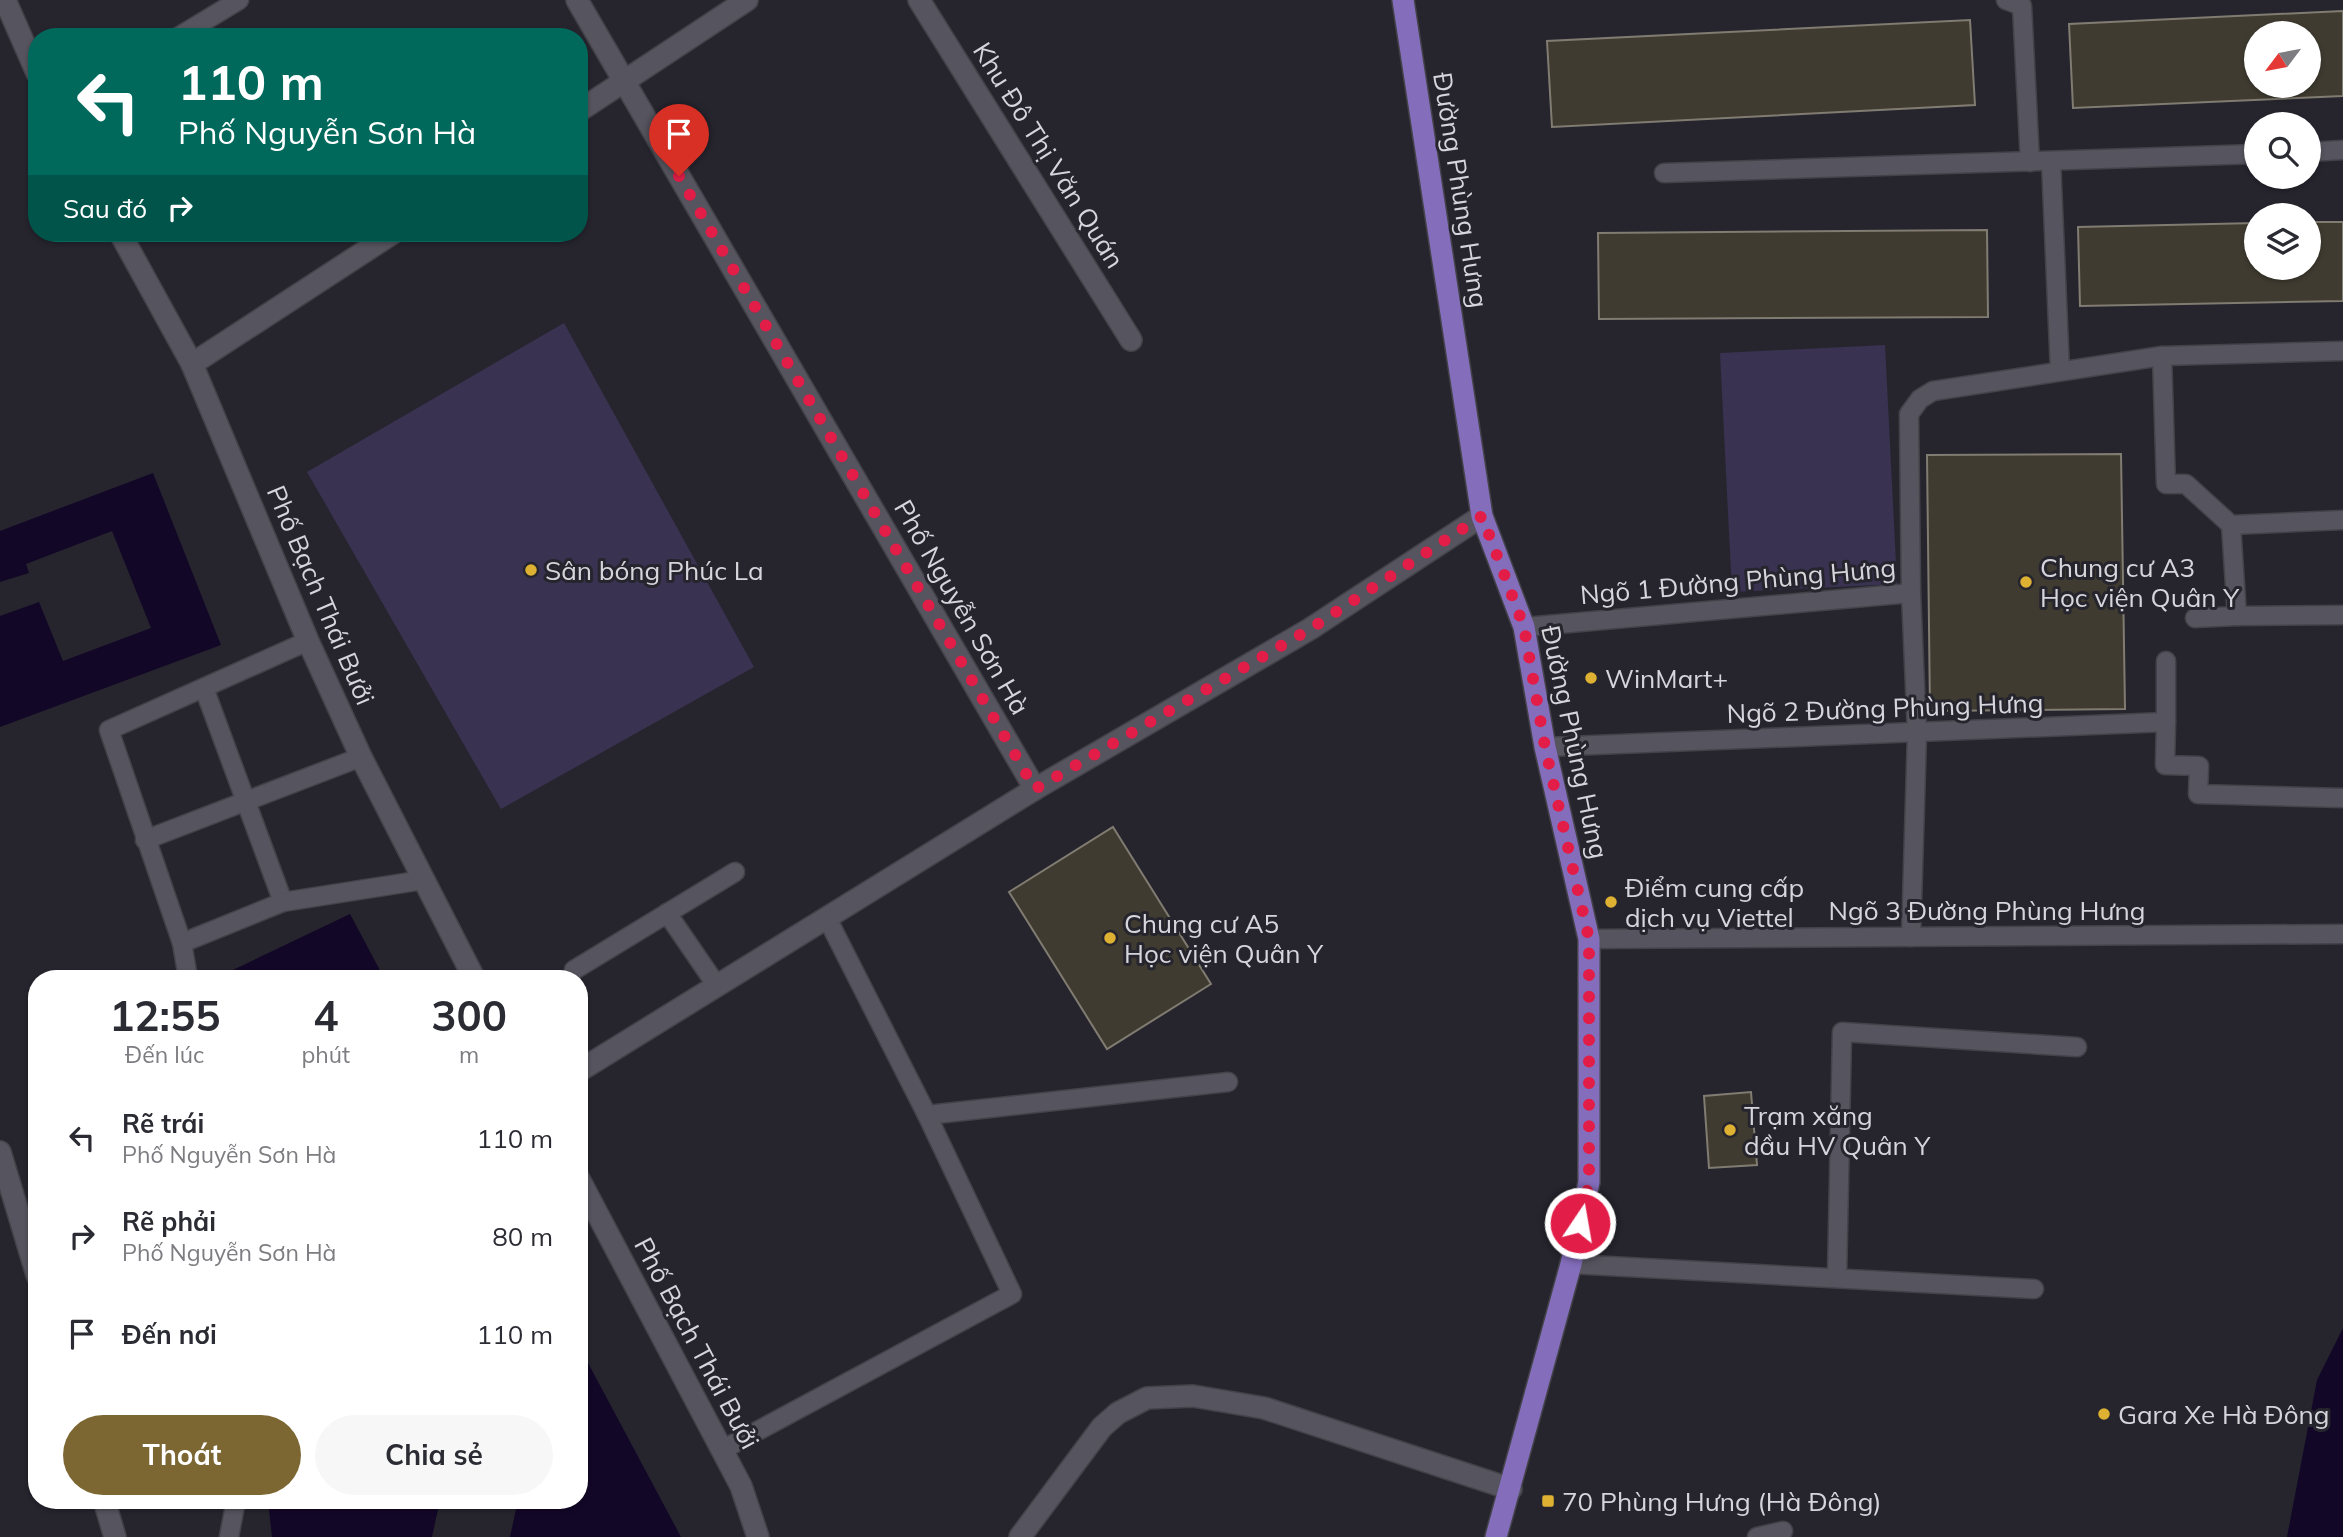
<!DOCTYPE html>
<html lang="vi">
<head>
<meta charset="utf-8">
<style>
	body { margin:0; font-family:Mulish,sans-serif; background:#f7f7f7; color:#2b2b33; height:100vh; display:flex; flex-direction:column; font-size:26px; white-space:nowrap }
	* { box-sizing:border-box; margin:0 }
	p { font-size:23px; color:#7c7c81 }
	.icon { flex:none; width:38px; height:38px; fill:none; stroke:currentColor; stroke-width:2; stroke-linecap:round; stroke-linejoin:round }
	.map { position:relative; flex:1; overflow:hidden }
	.drawer { position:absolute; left:28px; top:970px; width:560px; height:539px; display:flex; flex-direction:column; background:#fff; border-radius:28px; box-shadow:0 2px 5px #0004 }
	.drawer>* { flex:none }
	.top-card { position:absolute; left:28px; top:28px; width:560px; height:214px; border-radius:28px; box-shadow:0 2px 5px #0004; background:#00695c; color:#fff; overflow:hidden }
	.needle { width:46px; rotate:238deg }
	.tools { position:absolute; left:2244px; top:21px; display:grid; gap:14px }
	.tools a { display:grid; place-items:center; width:77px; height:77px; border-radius:50%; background:#fff; box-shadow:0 2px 5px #0004; font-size:35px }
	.pin { position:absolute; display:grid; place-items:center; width:60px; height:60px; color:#fff; margin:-72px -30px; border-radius:50% 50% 50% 0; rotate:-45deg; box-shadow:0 0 7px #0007 }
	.pin .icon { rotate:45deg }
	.me { position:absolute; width:77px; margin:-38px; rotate:12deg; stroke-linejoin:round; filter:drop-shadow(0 0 5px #0008) }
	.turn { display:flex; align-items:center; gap:24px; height:147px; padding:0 35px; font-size:32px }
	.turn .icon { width:91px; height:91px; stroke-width:2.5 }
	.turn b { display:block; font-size:49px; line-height:60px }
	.then { display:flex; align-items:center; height:66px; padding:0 35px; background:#0003; gap:14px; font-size:26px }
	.eta { display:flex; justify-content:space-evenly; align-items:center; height:119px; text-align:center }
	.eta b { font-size:42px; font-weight:700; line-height:49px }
	.cta { display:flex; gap:14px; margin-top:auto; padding:14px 35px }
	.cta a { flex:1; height:80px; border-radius:42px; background:#7c6733; color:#fff; font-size:28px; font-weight:700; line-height:80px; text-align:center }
	.cta a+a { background:#f7f7f7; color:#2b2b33 }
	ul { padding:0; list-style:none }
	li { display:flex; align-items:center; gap:21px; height:98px; padding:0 35px }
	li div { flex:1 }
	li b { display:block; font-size:26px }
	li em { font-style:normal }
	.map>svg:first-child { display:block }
	.green { fill:#3a3251 }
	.water { fill:#120727 }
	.building { fill:#3f3b31; stroke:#817c71; stroke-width:2; fill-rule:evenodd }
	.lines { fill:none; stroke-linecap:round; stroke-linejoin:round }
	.lane-casing { stroke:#434249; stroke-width:21 }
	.street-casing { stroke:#434249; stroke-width:24 }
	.primary-casing { stroke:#434249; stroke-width:24 }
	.lane { stroke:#56545e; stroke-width:18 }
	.street { stroke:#56545e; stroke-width:21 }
	.primary { stroke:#846ebc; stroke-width:21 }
	.route { stroke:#e11d48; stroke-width:12; stroke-dasharray:0 21.6 }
	.poi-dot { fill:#deb133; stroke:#26252e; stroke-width:2.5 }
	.labels { text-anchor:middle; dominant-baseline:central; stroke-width:6; stroke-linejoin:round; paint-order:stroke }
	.street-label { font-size:26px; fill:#d6d5db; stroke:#26252e }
	.poi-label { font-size:26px; fill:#d6d5db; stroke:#26252e; text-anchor:start }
</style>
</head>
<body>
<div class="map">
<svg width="2343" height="1537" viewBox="0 0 2343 1537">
	<rect width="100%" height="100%" fill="#26252e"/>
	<g class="green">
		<polygon points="564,323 754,667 501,809 307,472"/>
		<polygon points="1885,345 1897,584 1732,592 1720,353"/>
	</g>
	<g class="water">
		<polygon points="153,473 221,645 0,727 0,616 39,602 63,661 151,628 112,531 26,564 29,573 0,582 0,531"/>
		<polygon points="350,914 384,978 216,978"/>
		<polygon points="2343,1328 2343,1537 2287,1537 2317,1380"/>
		<polygon points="579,1346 681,1537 510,1537 518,1500 579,1500"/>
		<polygon points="268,1500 440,1500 432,1537 272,1537"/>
	</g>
	<g class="building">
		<path d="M2343,11V96L2073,108L2069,24ZM2256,33H2308V86H2256Z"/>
		<polygon points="1970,20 1975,105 1552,127 1547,41"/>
		<polygon points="2308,222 2343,222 2343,301 2080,306 2078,227 2256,223 2256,268 2308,268"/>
		<polygon points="1987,230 1988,317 1599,319 1598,233"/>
		<polygon points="2121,454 2125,709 1930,711 1927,455"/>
		<polygon points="1113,827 1211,984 1107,1049 1009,892"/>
		<polygon points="1751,1092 1757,1165 1709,1168 1704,1096"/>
	</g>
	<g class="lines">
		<g class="lane-casing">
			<g id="lane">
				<polyline points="2006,0 2022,6 2030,162"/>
				<polyline points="178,37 239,0"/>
				<polyline points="2308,152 2343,150"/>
				<polyline points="2051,161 2060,371"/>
				<polyline points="1664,173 2256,154"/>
				<polyline points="2162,356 2166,484 2186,484 2231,525 2237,616 2195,618"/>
				<polyline points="2231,525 2343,520"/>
				<polyline points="2237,616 2343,615"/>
				<polyline points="1524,627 1911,593 1909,414 1920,399 1933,391 2162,356 2343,351"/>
				<polyline points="204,688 283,902"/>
				<polyline points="2166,722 2165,765 2199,766 2198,794 2343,798"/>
				<polyline points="1545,747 2166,722 2166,661"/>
				<polyline points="145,840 361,757"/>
				<polyline points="667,913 717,986"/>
				<polyline points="1911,937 1917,733 1911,593"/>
				<polyline points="1589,939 2343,934"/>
				<polyline points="182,943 283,902 423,880"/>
				<polyline points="574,970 735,872"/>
				<polyline points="188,978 182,943 109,730 308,641"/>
				<polyline points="927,1115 1228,1082"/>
				<polyline points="1571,1264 2034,1289"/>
				<polyline points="1837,1278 1842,1032 2077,1047"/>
				<polyline points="722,1450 1012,1294 927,1115 827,918"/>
				<polyline points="229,1537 236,1500"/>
				<polyline points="1757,1537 1783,1531"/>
			</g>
		</g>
		<g class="street-casing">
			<g id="street">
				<polyline points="5,0 37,73"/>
				<polyline points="577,0 1035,789"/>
				<polyline points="919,0 1131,340"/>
				<polyline points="579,111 747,0"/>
				<polyline points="120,233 192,364 308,641 361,757 474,978"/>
				<polyline points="192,364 393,233"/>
				<polyline points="579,1071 1035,789 1310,629 1482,516"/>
				<polyline points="0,1152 37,1275"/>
				<polyline points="579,1179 741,1486 758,1537"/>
				<polyline points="104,1500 115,1537"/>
				<polyline points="1020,1537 1102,1427 1118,1413 1147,1398 1193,1396 1264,1408 1511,1489"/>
			</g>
		</g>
		<g class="primary-casing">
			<polyline id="primary" points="1403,0 1482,516 1524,627 1545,747 1589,939 1589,1182 1571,1264 1496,1537"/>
		</g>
		<use href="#lane" class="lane"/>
		<use href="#street" class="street"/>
		<use href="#primary" class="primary"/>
	</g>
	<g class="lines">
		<polyline class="route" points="679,176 1035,789 1310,629 1482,516 1524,627 1545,747 1589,939 1589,1182 1580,1223"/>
	</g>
	<g class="poi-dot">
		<circle cx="531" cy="570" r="7"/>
		<circle cx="2026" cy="582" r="7"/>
		<circle cx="1591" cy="678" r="7"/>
		<circle cx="1611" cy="902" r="7"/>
		<circle cx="1110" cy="938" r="7"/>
		<circle cx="1730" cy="1130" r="7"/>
		<circle cx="2104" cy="1414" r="7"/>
		<rect x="1541" y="1494" width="14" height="14" rx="3.5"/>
	</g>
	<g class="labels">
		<g class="street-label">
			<text transform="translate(1049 155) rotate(58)">Khu Đô Thị Văn Quán</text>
			<text transform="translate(1461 190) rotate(81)">Đường Phùng Hưng</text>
			<text transform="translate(1738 581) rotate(-5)">Ngõ 1 Đường Phùng Hưng</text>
			<text transform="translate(321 595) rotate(67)">Phố Bạch Thái Bưởi</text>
			<text transform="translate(962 607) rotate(60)">Phố Nguyễn Sơn Hà</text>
			<text transform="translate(1885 708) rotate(-2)">Ngõ 2 Đường Phùng Hưng</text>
			<text transform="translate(1575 742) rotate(78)">Đường Phùng Hưng</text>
			<text x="1987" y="910">Ngõ 3 Đường Phùng Hưng</text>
			<text transform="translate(697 1343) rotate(62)">Phố Bạch Thái Bưởi</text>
		</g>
		<g class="poi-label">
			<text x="2040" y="567">Chung cư A3<tspan x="2040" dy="30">Học viện Quân Y</tspan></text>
			<text x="545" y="570">Sân bóng Phúc La</text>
			<text x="1605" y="678">WinMart+</text>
			<text x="1625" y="887">Điểm cung cấp<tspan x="1625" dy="30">dịch vụ Viettel</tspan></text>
			<text x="1124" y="923">Chung cư A5<tspan x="1124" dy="30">Học viện Quân Y</tspan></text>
			<text x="1744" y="1115">Trạm xăng<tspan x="1744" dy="30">dầu HV Quân Y</tspan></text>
			<text x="2118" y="1414">Gara Xe Hà Đông</text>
			<text x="1562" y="1501">70 Phùng Hưng (Hà Đông)</text>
		</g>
	</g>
</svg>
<div class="tools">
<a><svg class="needle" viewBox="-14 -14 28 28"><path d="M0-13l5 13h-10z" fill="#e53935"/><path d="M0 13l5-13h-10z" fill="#7c7c81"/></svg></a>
<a><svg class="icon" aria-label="search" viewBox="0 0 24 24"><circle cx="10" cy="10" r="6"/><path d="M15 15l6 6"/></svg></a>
<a><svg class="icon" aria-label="layers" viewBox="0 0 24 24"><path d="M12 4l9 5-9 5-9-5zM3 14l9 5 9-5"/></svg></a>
</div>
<div class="pin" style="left:679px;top:176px;background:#d93025"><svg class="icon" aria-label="arrive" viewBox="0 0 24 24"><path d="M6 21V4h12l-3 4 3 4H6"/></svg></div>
<svg class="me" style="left:1580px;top:1223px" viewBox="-20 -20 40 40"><circle r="17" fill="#e11d48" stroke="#fff" stroke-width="3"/><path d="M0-11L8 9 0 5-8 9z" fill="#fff"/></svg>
<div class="top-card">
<div class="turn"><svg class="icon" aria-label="left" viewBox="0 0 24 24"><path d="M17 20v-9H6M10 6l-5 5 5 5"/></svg><div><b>110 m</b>Phố Nguyễn Sơn Hà</div></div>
<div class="then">Sau đó<svg class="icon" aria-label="right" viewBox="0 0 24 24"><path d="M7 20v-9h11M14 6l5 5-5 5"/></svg></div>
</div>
<section class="drawer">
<div class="eta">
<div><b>12:55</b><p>Đến lúc</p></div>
<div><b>4</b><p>phút</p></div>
<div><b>300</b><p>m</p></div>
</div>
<ul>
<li><svg class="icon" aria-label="left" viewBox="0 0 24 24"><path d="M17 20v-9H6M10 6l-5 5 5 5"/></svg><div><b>Rẽ trái</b><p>Phố Nguyễn Sơn Hà</p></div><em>110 m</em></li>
<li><svg class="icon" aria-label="right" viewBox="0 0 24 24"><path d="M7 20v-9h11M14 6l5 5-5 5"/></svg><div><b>Rẽ phải</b><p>Phố Nguyễn Sơn Hà</p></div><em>80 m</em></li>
<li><svg class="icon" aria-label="arrive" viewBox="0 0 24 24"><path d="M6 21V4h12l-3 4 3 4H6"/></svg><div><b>Đến nơi</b></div><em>110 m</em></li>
</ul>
<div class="cta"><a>Thoát</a><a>Chia sẻ</a></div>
</section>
</div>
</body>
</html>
